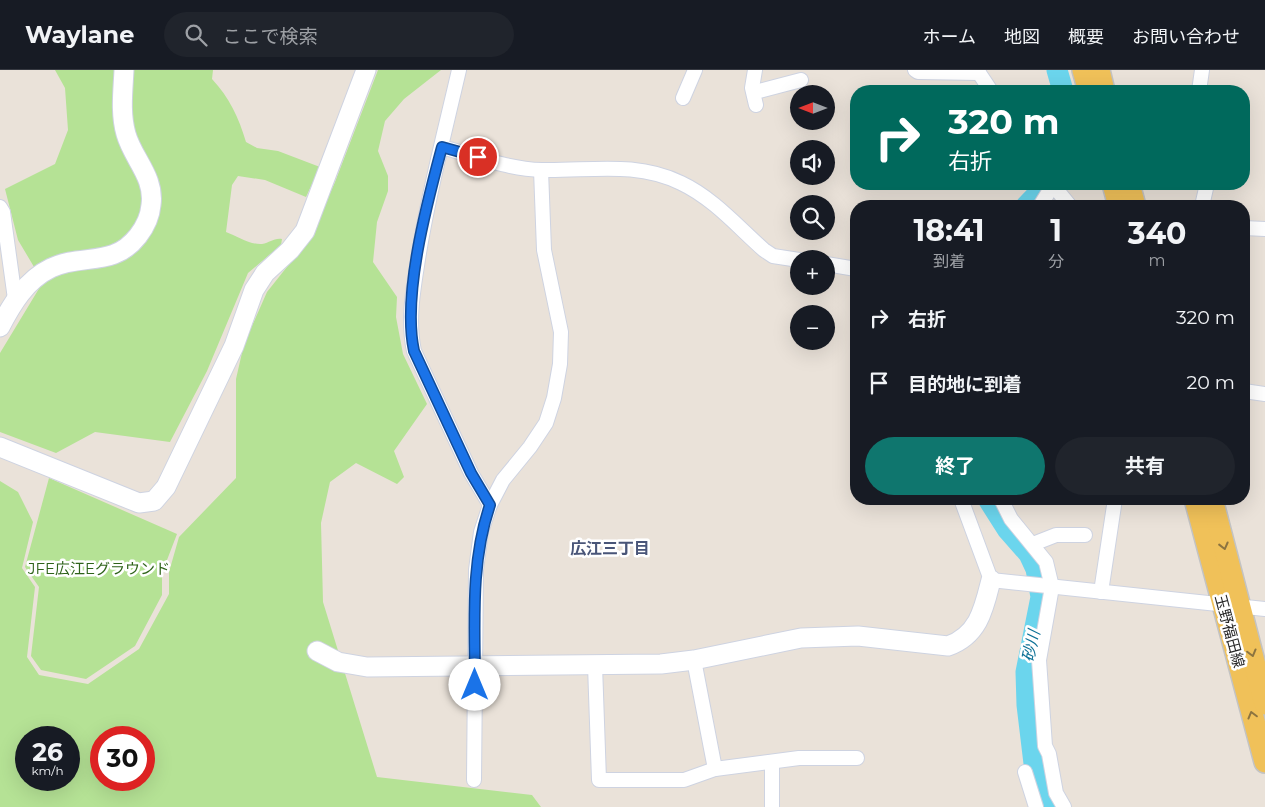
<!DOCTYPE html>
<html lang="ja">
<head>
<meta charset="utf-8">
<style>
	body { margin:0; font-family:Montserrat,"Noto Sans JP",sans-serif; background:#20242c; color:#f1f3f6; height:100vh; display:flex; flex-direction:column; font-size:19px; white-space:nowrap }
	* { box-sizing:border-box; margin:0 }
	p { font-size:16px; color:#9ea1a6 }
	.icon { flex:none; width:28px; height:28px; fill:none; stroke:currentColor; stroke-width:2; stroke-linecap:round; stroke-linejoin:round }
	.map { position:relative; flex:1; overflow:hidden }
	.details { position:absolute; left:850px; top:130px; width:400px; height:305px; display:flex; flex-direction:column; background:#171b24; border-radius:20px; box-shadow:0 5px 20px #0002 }
	.details>* { flex:none }
	.hud { position:absolute; left:850px; top:15px; width:400px; height:105px; border-radius:20px; box-shadow:0 5px 20px #0002; background:#00695c; color:#fff; overflow:hidden }
	.needle { width:32px; rotate:270deg }
	.tools { position:absolute; left:790px; top:15px; display:grid; gap:10px }
	.tools a { display:grid; place-items:center; width:45px; height:45px; border-radius:50%; background:#171b24; box-shadow:0 5px 20px #0002; font-size:25px }
	.speed { position:absolute; left:15px; top:656px; display:flex; gap:10px; font-size:25px; font-weight:700; text-align:center }
	.speed>* { display:grid; place-content:center; width:65px; height:65px; border-radius:50%; background:#171b24; box-shadow:0 5px 20px #0002; line-height:1 }
	.speed small { font-size:12px; font-weight:400 }
	.speed .limit { border:8px solid #d22; background:#fff; color:#111 }
	.pin { position:absolute; display:grid; place-items:center; width:42px; height:42px; color:#fff; margin:-21px; border:2px solid #fff; border-radius:50%; box-shadow:0 1px 5px #0007 }
	.me { position:absolute; width:55px; margin:-28px; rotate:0deg; stroke-linejoin:round; filter:drop-shadow(0 0 4px #0008) }
	.turn { display:flex; align-items:center; gap:18px; height:105px; padding:0 15px; font-size:22px }
	.turn .icon { width:65px; height:65px; stroke-width:2.5 }
	.turn b { display:block; font-size:35px; line-height:42px }
	.eta { display:flex; justify-content:space-evenly; align-items:center; height:85px; text-align:center }
	.eta b { font-size:30px; font-weight:700; line-height:35px }
	.cta { display:flex; gap:10px; margin-top:auto; padding:10px 15px }
	.cta a { flex:1; height:58px; border-radius:30px; background:#0f766e; color:#fff; font-size:20px; font-weight:700; line-height:58px; text-align:center }
	.cta a+a { background:#20242c; color:#f1f3f6 }
	ul { padding:0; list-style:none }
	li { display:flex; align-items:center; gap:15px; height:65px; padding:0 15px }
	li div { flex:1 }
	li b { display:block; font-size:19px }
	li em { font-style:normal }
	header { display:flex; align-items:center; gap:30px; box-sizing:border-box; height:70px; padding:0 25px; background:#171b24; border-bottom:1px solid #363941 }
	header strong { font-size:24px }
	nav { display:flex; gap:28px; margin-inline-start:auto; font-size:18px }
	.search { width:350px; height:45px; background:#20242c; display:flex; align-items:center; gap:12px; box-sizing:border-box; padding:0 18px; border-radius:28px; color:#9ea1a6; font-size:19px }
	.map>svg:first-child { display:block }
	.green { fill:#b5e295; fill-rule:evenodd }
	.lines { fill:none; stroke-linecap:round; stroke-linejoin:round }
	.river { stroke:#6bd5ed; stroke-width:21 }
	.street-casing { stroke:#ced3e1; stroke-width:16 }
	.secondary-casing { stroke:#ced3e1; stroke-width:21 }
	.primary-casing { stroke:#c3c3c3; stroke-width:24 }
	.street { stroke:#fff; stroke-width:14 }
	.secondary { stroke:#fff; stroke-width:19 }
	.primary { stroke:#f0c159; stroke-width:21 }
	.oneway { stroke:#8c7440 }
	.route-casing { stroke:#114b97; stroke-width:12 }
	.route { stroke:#1a73e8; stroke-width:9 }
	.labels { text-anchor:middle; dominant-baseline:central; stroke-width:5; stroke-linejoin:round; paint-order:stroke }
	.park-label { font-size:15px; fill:#2e6319; stroke:#fff }
	.street-label { font-size:15px; fill:#282828; stroke:#fff }
	.neighbourhood-label { font-size:16px; font-weight:bold; fill:#495578; stroke:#fff }
	.water-label { font-size:16px; font-style:italic; fill:#0d7196; stroke:#fff }
</style>
</head>
<body>
<header>
<strong>Waylane</strong>
<div class="search"><svg class="icon" aria-label="search" viewBox="0 0 24 24"><circle cx="10" cy="10" r="6"/><path d="M15 15l6 6"/></svg>ここで検索</div>
<nav><a>ホーム</a><a>地図</a><a>概要</a><a>お問い合わせ</a></nav>
</header>
<div class="map">
<svg width="1265" height="737" viewBox="0 0 1265 737">
	<rect width="100%" height="100%" fill="#eae2d9"/>
	<g class="green">
		<path d="M55,0H213L212,9C229,27 239,48 246,72L257,78L278,81L320,97L306,127L265,110L238,106L232,115L226,162C237,166 250,175 262,174C270,173 273,168 282,169L281,175L248,203L207,301L170,372L95,362L56,383L0,362V283L43,212L18,170L5,119L55,94L68,60L65,18Z"/>
		<path d="M378,0H441L404,29L385,51L378,81L388,106V121L377,152L373,192L397,227L396,247L403,284L427,334L394,381L404,407L397,414L356,393L330,412L321,453L323,532L377,707L532,725L541,737H0V411L18,422L33,452L22,498L35,517L27,587L39,605L88,614L139,579L169,524V502L179,467L236,408V309L244,274L267,222L310,168L335,112ZM26,668H69V710H26ZM101,668H144V710H101Z"/>
		<polygon points="49,408 177,464 162,503 162,525 135,576 86,609 41,600 31,586 39,517 25,497"/>
	</g>
	<g class="lines">
		<g class="river">
			<polyline points="1057,0 1063,21"/>
			<polyline points="1026,136 1047,114"/>
			<polyline points="988,429 1007,459 1029,484 1036,499 1041,527 1026,602 1027,635 1036,710 1046,737"/>
		</g>
		<g class="street-casing">
			<g id="street">
				<path d="M459,0C445,61 429,121 419,183C414,216 407,248 414,281L471,403L490,435"/>
				<polyline points="755,0 752,18 756,35"/>
				<polyline points="915,0 918,2 979,3"/>
				<polyline points="977,0 991,21"/>
				<polyline points="1199,21 1202,0"/>
				<polyline points="755,22 801,10"/>
				<polyline points="683,28 695,0"/>
				<path d="M442,77C474,86 508,99 542,100C591,101 636,91 681,113C713,128 738,157 764,180L773,186L799,190"/>
				<polyline points="1052,114 1070,136"/>
				<polyline points="1040,136 1053,115"/>
				<polyline points="1202,136 1207,114"/>
				<polyline points="0,137 3,142 15,229"/>
				<polyline points="1244,158 1265,159"/>
				<polyline points="826,194 856,199"/>
				<polyline points="1244,321 1265,324"/>
				<polyline points="961,429 991,510 1265,539"/>
				<polyline points="1001,429 1011,449 1046,492 1052,517 1039,590 1045,676 1049,684 1056,723 1064,737"/>
				<polyline points="1033,474 1056,465 1085,465"/>
				<polyline points="1101,522 1115,429"/>
				<polyline points="694,590 715,699"/>
				<polyline points="595,595 599,710 684,710 715,699 799,688 857,688"/>
				<polyline points="772,692 772,737"/>
				<polyline points="1025,702 1036,737"/>
				<polyline points="474,710 476,500 481,462 490,435 503,410 530,377 546,353 554,328 560,294 561,262 544,180 541,100"/>
			</g>
		</g>
		<g class="secondary-casing">
			<g id="secondary">
				<path d="M0,257C12,234 26,210 51,198C83,183 113,198 138,166C145,157 150,147 151,135C155,107 133,89 126,64C120,43 123,21 124,0"/>
				<polyline points="0,377 139,433 154,431 166,417 234,276 254,220 265,203 290,180 305,161 366,0"/>
				<path d="M317,581L338,592L367,597L661,594L694,590L801,568L858,566L948,576C979,565 984,538 991,510"/>
			</g>
		</g>
		<g class="primary-casing">
			<g id="primary">
				<polyline points="1083,0 1089,21"/>
				<polyline points="1099,0 1104,21"/>
				<polyline points="1113,114 1119,136"/>
				<polyline points="1129,114 1135,136"/>
				<polyline points="1195,429 1265,692"/>
				<polyline points="1212,429 1265,634"/>
			</g>
		</g>
		<use href="#street" class="street"/>
		<use href="#secondary" class="secondary"/>
		<use href="#primary" class="primary"/>
	</g>
	<defs><path id="oneway-chevron" d="M-2-3.5L2.5 0L-2 3.5" fill="none" stroke-width="1.6" stroke-linecap="round" stroke-linejoin="round" transform="scale(1.25)"/></defs>
	<g class="oneway">
		<use href="#oneway-chevron" transform="translate(1224 476) rotate(76)"/>
		<use href="#oneway-chevron" transform="translate(1252 583) rotate(75)"/>
		<use href="#oneway-chevron" transform="translate(1252 645) rotate(-105)"/>
	</g>
	<g class="lines">
		<g class="route-casing">
			<path id="route" d="M475,615C475,555 470,493 490,435L471,403L414,281C402,225 427,133 442,77L478,87"/>
		</g>
		<use href="#route" class="route"/>
	</g>
	<g class="labels">
		<g class="park-label">
			<text x="99" y="498">JFE広江Eグラウンド</text>
		</g>
		<g class="street-label">
			<text transform="translate(1230 561) rotate(75)">玉野福田線</text>
		</g>
		<g class="neighbourhood-label">
			<text x="610" y="478">広江三丁目</text>
		</g>
		<g class="water-label">
			<text transform="translate(1031 576) rotate(-78)">砂川</text>
		</g>
	</g>
</svg>
<div class="tools">
<a><svg class="needle" viewBox="-14 -14 28 28"><path d="M0-13l5 13h-10z" fill="#e53935"/><path d="M0 13l5-13h-10z" fill="#9ea1a6"/></svg></a>
<a><svg class="icon" aria-label="sound" viewBox="0 0 24 24"><path d="M4 9h4l5-4v14l-5-4H4zM17 9q2 3 0 6"/></svg></a>
<a><svg class="icon" aria-label="search" viewBox="0 0 24 24"><circle cx="10" cy="10" r="6"/><path d="M15 15l6 6"/></svg></a>
<a>+</a>
<a>−</a>
</div>
<div class="speed"><div>26<small>km/h</small></div><div class="limit">30</div></div>
<div class="pin" style="left:478px;top:87px;background:#d93025"><svg class="icon" aria-label="arrive" viewBox="0 0 24 24"><path d="M6 21V4h12l-3 4 3 4H6"/></svg></div>
<svg class="me" style="left:475px;top:615px" viewBox="-20 -20 40 40"><circle r="19" fill="#fff"/><path d="M0-13L10 11 0 6-10 11z" fill="#1a73e8"/></svg>
<div class="hud">
<div class="turn"><svg class="icon" aria-label="right" viewBox="0 0 24 24"><path d="M7 20v-9h11M14 6l5 5-5 5"/></svg><div><b>320 m</b>右折</div></div>
</div>
<section class="details">
<div class="eta">
<div><b>18:41</b><p>到着</p></div>
<div><b>1</b><p>分</p></div>
<div><b>340</b><p>m</p></div>
</div>
<ul>
<li><svg class="icon" aria-label="right" viewBox="0 0 24 24"><path d="M7 20v-9h11M14 6l5 5-5 5"/></svg><div><b>右折</b></div><em>320 m</em></li>
<li><svg class="icon" aria-label="arrive" viewBox="0 0 24 24"><path d="M6 21V4h12l-3 4 3 4H6"/></svg><div><b>目的地に到着</b></div><em>20 m</em></li>
</ul>
<div class="cta"><a>終了</a><a>共有</a></div>
</section>
</div>
</body>
</html>
